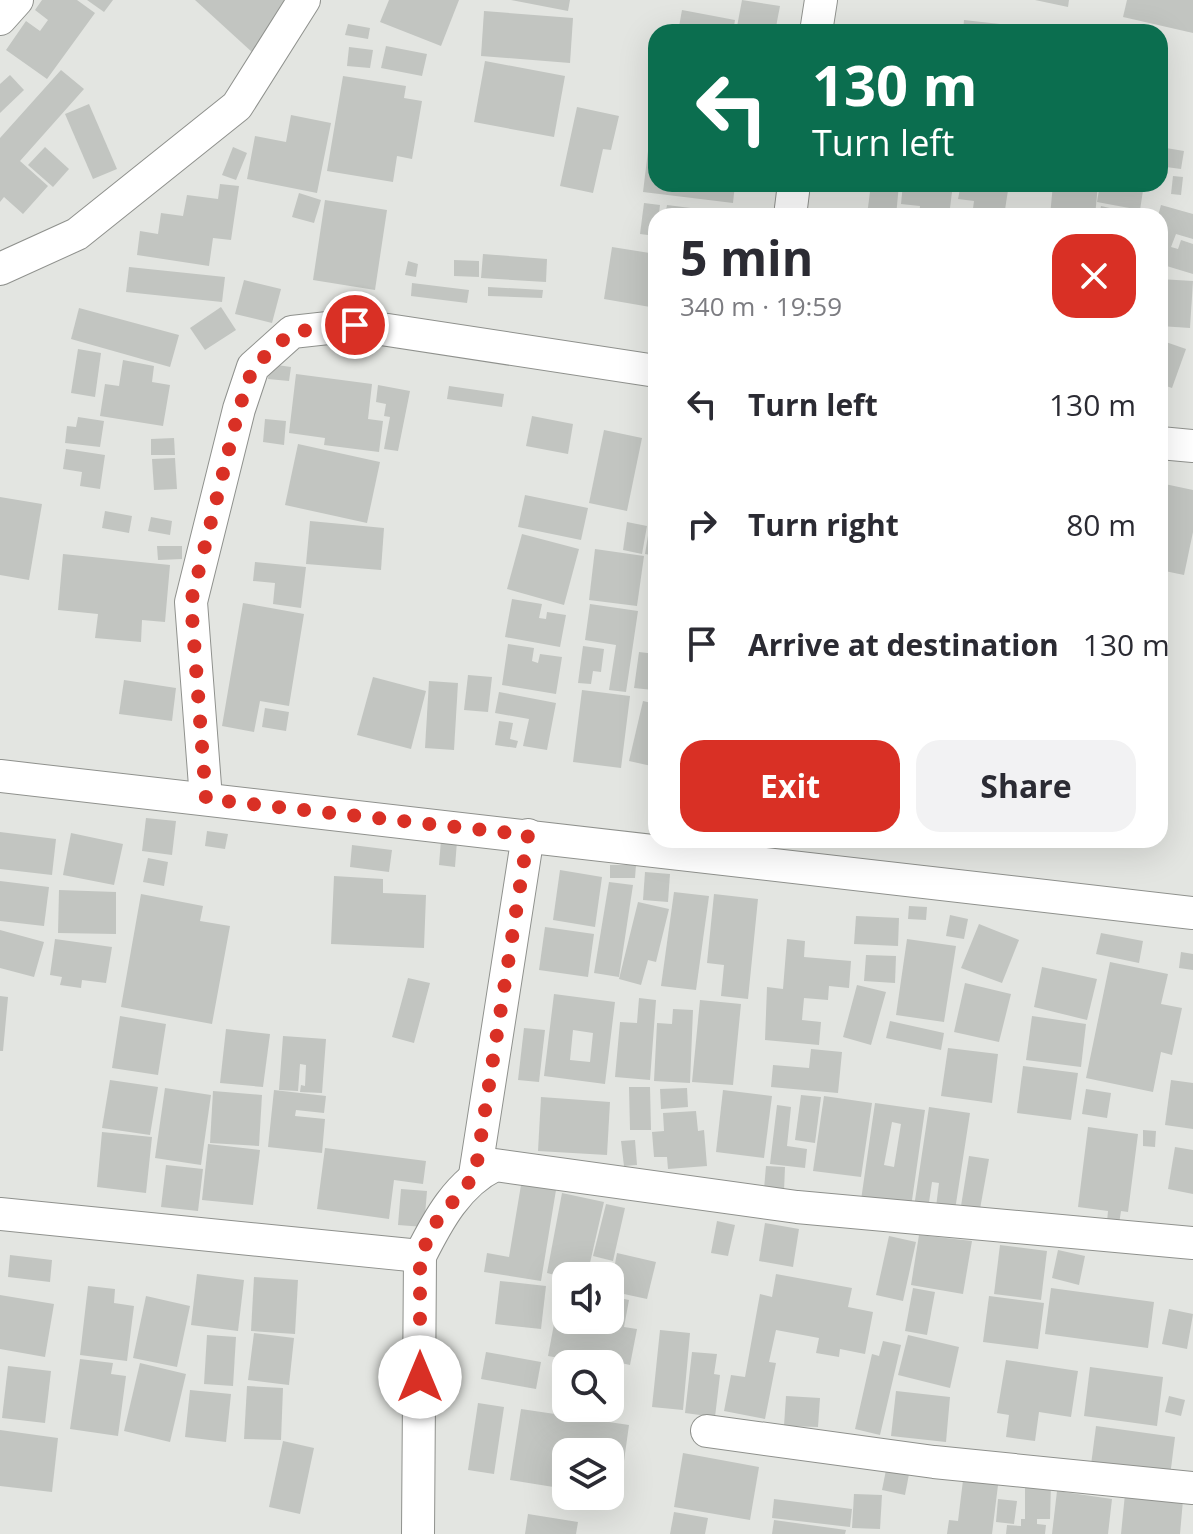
<!DOCTYPE html>
<html lang="en">
<head>
<meta charset="utf-8">
<style>
	body { margin:0; font-family:"Open Sans",sans-serif; background:#f2f2f3; color:#2b2b33; height:100vh; display:flex; flex-direction:column; font-size:30px; white-space:nowrap }
	* { box-sizing:border-box; margin:0 }
	p { font-size:26px; color:#7c7c81 }
	.icon { flex:none; width:44px; height:44px; fill:none; stroke:currentColor; stroke-width:2; stroke-linecap:round; stroke-linejoin:round }
	.map { position:relative; flex:1; overflow:hidden }
	.details { position:absolute; left:648px; top:208px; width:520px; height:640px; display:flex; flex-direction:column; background:#fff; border-radius:24px; box-shadow:0 8px 32px #0002 }
	.details>* { flex:none }
	.top-card { position:absolute; left:648px; top:24px; width:520px; height:168px; border-radius:24px; box-shadow:0 8px 32px #0002; background:#0b6e4f; color:#fff; overflow:hidden }
	.buttons { position:absolute; left:552px; top:1262px; display:grid; gap:16px }
	.buttons a { display:grid; place-items:center; width:72px; height:72px; border-radius:16px; background:#fff; box-shadow:0 8px 32px #0002; font-size:40px }
	.pin { position:absolute; display:grid; place-items:center; width:68px; height:68px; color:#fff; margin:-34px; border:4px solid #fff; border-radius:50%; box-shadow:0 2px 8px #0007 }
	.me { position:absolute; width:88px; margin:-44px; rotate:0deg; stroke-linejoin:round; filter:drop-shadow(0 0 6px #0008) }
	.turn { display:flex; align-items:center; gap:28px; height:168px; padding:0 32px; font-size:36px }
	.turn .icon { width:104px; height:104px; stroke-width:2.5 }
	.turn b { display:block; font-size:56px; line-height:68px }
	.round { display:grid; place-items:center; flex:none; width:84px; height:84px; border-radius:24px; background:#f2f2f3 }
	.summary { display:flex; align-items:center; justify-content:space-between; height:136px; padding:0 32px }
	h1 { font-size:48px; font-weight:700; line-height:60px }
	.cta { display:flex; gap:16px; margin-top:auto; padding:16px 32px }
	.cta a { flex:1; height:92px; border-radius:24px; background:#d93025; color:#fff; font-size:32px; font-weight:700; line-height:92px; text-align:center }
	.cta a+a { background:#f2f2f3; color:#2b2b33 }
	ul { padding:0; list-style:none }
	li { display:flex; align-items:center; gap:24px; height:120px; padding:0 32px }
	li div { flex:1 }
	li b { display:block; font-size:30px }
	li em { font-style:normal }
	.map>svg:first-child { display:block }
	.building { fill:#c2c5c1; fill-rule:evenodd }
	.lines { fill:none; stroke-linecap:round; stroke-linejoin:round }
	.minor-casing { stroke:#8f918d; stroke-width:34 }
	.minor { stroke:#fff; stroke-width:32 }
	.route { stroke:#d93025; stroke-width:14; stroke-dasharray:0 25.2 }
</style>
</head>
<body>
<div class="map">
<svg width="1193" height="1534" viewBox="0 0 1193 1534">
	<rect width="100%" height="100%" fill="#e3e5e1"/>
	<g class="building">
		<polygon points="42,0 77,0 95,13 47,79 6,50 26,21 40,31 48,20 35,10"/>
		<polygon points="87,0 113,0 104,12"/>
		<polygon points="195,0 294,0 253,53"/>
		<polygon points="389,0 459,0 441,46 380,22"/>
		<polygon points="511,0 570,0 568,11"/>
		<polygon points="742,0 780,6 775,32 736,32"/>
		<polygon points="1035,0 1069,0 1068,7"/>
		<polygon points="1127,0 1193,0 1193,33 1123,17"/>
		<polygon points="682,10 735,20 733,32 678,32"/>
		<polygon points="484,11 573,18 570,63 481,56"/>
		<polygon points="964,20 1054,30 1054,32 963,32"/>
		<polygon points="348,24 370,28 368,39 345,35"/>
		<polygon points="386,46 427,54 422,76 381,68"/>
		<polygon points="349,47 373,50 370,68 347,66"/>
		<polygon points="485,61 565,76 554,137 474,122"/>
		<polygon points="61,70 84,89 20,161 48,186 23,214 4,197 0,202 0,138"/>
		<polygon points="10,75 24,90 0,113 0,84"/>
		<polygon points="343,76 406,86 404,98 422,101 412,159 397,156 393,182 327,171"/>
		<polygon points="89,104 117,169 93,179 65,114"/>
		<polygon points="577,107 619,116 611,150 603,149 593,193 560,186"/>
		<polygon points="653,110 656,110 656,184 735,184 733,203 643,192"/>
		<polygon points="291,115 331,123 317,193 247,179 255,136 286,142"/>
		<polygon points="45,147 69,169 53,187 28,165"/>
		<polygon points="233,147 247,153 236,180 222,175"/>
		<polygon points="1160,147 1184,151 1181,169 1166,167 1163,181 1160,181"/>
		<polygon points="1173,176 1183,177 1181,195 1171,194"/>
		<polygon points="220,184 239,186 231,240 213,238 209,266 137,255 140,231 158,234 161,213 183,216 187,195 218,199"/>
		<polygon points="871,184 899,184 896,216 867,215"/>
		<polygon points="903,184 953,184 949,216 919,216 920,206 901,204"/>
		<polygon points="961,184 1009,184 1004,216 972,216 974,201 958,199"/>
		<polygon points="1053,184 1098,184 1095,216 1050,216"/>
		<polygon points="1100,184 1144,184 1140,210 1097,202"/>
		<polygon points="299,193 321,200 314,223 292,217"/>
		<polygon points="325,200 387,210 375,290 313,280"/>
		<polygon points="644,203 660,205 656,236 640,234"/>
		<polygon points="667,205 722,212 722,216 665,216"/>
		<polygon points="1161,205 1193,214 1193,239 1176,234 1171,247 1178,249 1181,240 1193,244 1193,274 1160,264 1158,216"/>
		<polygon points="1101,206 1140,215 1140,216 1099,216"/>
		<polygon points="612,247 656,254 656,308 604,299"/>
		<polygon points="483,254 547,259 546,282 481,278"/>
		<polygon points="454,260 479,261 479,277 454,276"/>
		<polygon points="408,261 418,264 416,277 405,275"/>
		<polygon points="129,267 225,277 222,302 126,292"/>
		<polygon points="1160,279 1193,281 1190,328 1160,326"/>
		<polygon points="244,280 281,289 272,323 235,314"/>
		<polygon points="412,283 469,290 467,303 411,296"/>
		<polygon points="488,287 543,290 542,298 488,296"/>
		<polygon points="221,307 236,330 205,350 190,328"/>
		<polygon points="79,308 179,335 170,367 71,339"/>
		<polygon points="1160,340 1186,349 1172,388 1160,384"/>
		<polygon points="78,349 101,353 95,397 71,393"/>
		<polygon points="123,360 154,366 152,382 170,385 163,426 100,416 105,384 119,386"/>
		<polygon points="270,364 291,367 289,381 268,379"/>
		<polygon points="296,374 372,384 368,419 383,421 379,452 324,445 325,438 289,433"/>
		<polygon points="378,385 410,391 398,451 384,449 390,417 384,416 386,404 376,402"/>
		<polygon points="449,386 504,394 502,407 447,399"/>
		<polygon points="532,416 573,424 568,454 526,446"/>
		<polygon points="78,417 104,421 100,447 65,443 67,426 76,427"/>
		<polygon points="265,419 286,421 284,445 263,442"/>
		<polygon points="604,430 642,438 627,511 589,503"/>
		<polygon points="174,438 175,455 151,455 151,439"/>
		<polygon points="298,444 380,462 367,523 285,505"/>
		<polygon points="66,449 105,455 100,489 80,486 82,472 63,469"/>
		<polygon points="175,458 177,489 154,490 152,459"/>
		<polygon points="1160,483 1193,490 1193,532 1184,575 1160,570"/>
		<polygon points="525,495 588,508 581,540 518,527"/>
		<polygon points="0,497 42,504 29,580 0,575"/>
		<polygon points="105,511 132,516 129,533 102,528"/>
		<polygon points="151,517 172,521 170,535 148,531"/>
		<polygon points="310,521 384,528 381,570 306,564"/>
		<polygon points="627,522 647,526 642,554 623,550"/>
		<polygon points="650,523 656,524 656,556 645,554"/>
		<polygon points="522,534 579,549 564,605 507,589"/>
		<polygon points="157,546 182,546 182,559 158,560"/>
		<polygon points="595,549 644,556 637,606 589,600"/>
		<polygon points="63,554 170,565 165,622 142,620 141,642 95,638 98,614 58,610"/>
		<polygon points="255,562 306,567 301,608 273,604 275,583 253,581"/>
		<polygon points="512,599 542,604 539,618 546,619 547,612 566,615 560,647 505,637"/>
		<polygon points="243,603 304,614 289,706 260,701 254,732 222,726"/>
		<polygon points="590,604 638,611 626,692 609,690 616,645 585,640"/>
		<polygon points="508,644 534,648 532,661 538,663 540,654 562,657 556,694 502,685"/>
		<polygon points="583,646 604,649 601,672 593,671 591,684 578,683"/>
		<polygon points="639,652 656,654 653,690 634,688"/>
		<polygon points="468,675 492,677 488,712 464,710"/>
		<polygon points="373,677 426,691 411,749 357,735"/>
		<polygon points="124,680 176,688 172,721 119,714"/>
		<polygon points="429,681 458,683 454,750 425,748"/>
		<polygon points="582,690 630,696 621,768 573,762"/>
		<polygon points="499,692 556,703 547,750 523,746 529,719 495,713"/>
		<polygon points="643,701 656,704 656,767 629,761"/>
		<polygon points="265,708 289,712 286,731 262,727"/>
		<polygon points="499,721 513,723 510,739 518,741 516,748 495,745"/>
		<polygon points="146,818 176,821 172,855 142,851"/>
		<polygon points="207,831 228,834 225,849 205,846"/>
		<polygon points="0,832 56,839 52,875 0,869"/>
		<polygon points="71,833 123,844 114,885 63,875"/>
		<polygon points="441,840 457,841 455,867 439,865"/>
		<polygon points="352,845 392,850 389,872 350,867"/>
		<polygon points="148,858 168,862 164,886 143,882"/>
		<polygon points="610,865 636,865 635,878 610,878"/>
		<polygon points="560,870 602,877 595,927 553,920"/>
		<polygon points="645,872 670,874 668,902 643,900"/>
		<polygon points="334,876 383,879 383,893 426,895 424,948 331,944"/>
		<polygon points="0,881 49,887 44,926 0,921"/>
		<polygon points="609,882 633,885 619,977 594,973"/>
		<polygon points="59,890 116,892 116,934 58,933"/>
		<polygon points="674,892 709,896 696,990 661,986"/>
		<polygon points="141,894 203,906 200,921 230,926 212,1024 121,1007"/>
		<polygon points="714,894 758,899 748,999 721,996 724,965 707,963"/>
		<polygon points="638,902 669,909 656,962 648,960 641,985 619,979"/>
		<polygon points="909,906 927,907 926,920 908,919"/>
		<polygon points="950,915 968,919 964,939 946,936"/>
		<polygon points="856,916 899,918 898,946 854,944"/>
		<polygon points="979,924 1019,940 1002,983 961,968"/>
		<polygon points="545,927 594,934 588,977 539,970"/>
		<polygon points="0,930 44,942 34,977 0,968"/>
		<polygon points="1101,933 1143,941 1139,963 1096,954"/>
		<polygon points="55,939 112,947 106,983 82,980 81,988 60,985 62,977 50,975"/>
		<polygon points="787,939 805,941 804,957 851,961 849,988 829,986 828,1000 804,998 802,1020 821,1022 819,1045 765,1040 767,987 783,989"/>
		<polygon points="907,939 956,946 944,1022 896,1015"/>
		<polygon points="1181,952 1193,954 1193,970 1179,968"/>
		<polygon points="866,955 896,956 895,983 864,981"/>
		<polygon points="1110,962 1168,974 1161,1004 1182,1008 1172,1055 1161,1052 1153,1092 1086,1078"/>
		<polygon points="1042,967 1097,979 1087,1020 1034,1007"/>
		<polygon points="408,978 430,983 414,1043 392,1037"/>
		<polygon points="965,983 1011,994 999,1042 954,1032"/>
		<polygon points="857,985 886,992 871,1045 843,1037"/>
		<path d="M554,994L615,1002L605,1084L544,1076ZM573,1030L593,1033L590,1062L570,1060Z"/>
		<polygon points="0,996 8,997 3,1051 0,1051"/>
		<polygon points="639,998 656,1000 650,1080 615,1077 620,1022 637,1023"/>
		<polygon points="700,1000 741,1004 733,1085 692,1082"/>
		<polygon points="673,1009 693,1010 690,1083 654,1081 657,1023 672,1024"/>
		<polygon points="120,1016 166,1024 158,1075 112,1068"/>
		<polygon points="1032,1016 1086,1024 1081,1067 1026,1060"/>
		<polygon points="890,1021 944,1033 941,1050 886,1038"/>
		<polygon points="524,1028 545,1030 539,1082 518,1080"/>
		<polygon points="226,1029 270,1034 263,1087 220,1083"/>
		<polygon points="283,1036 326,1039 322,1093 300,1092 301,1085 305,1086 306,1065 300,1064 298,1091 279,1090"/>
		<polygon points="948,1048 998,1054 992,1103 941,1096"/>
		<polygon points="811,1049 842,1052 838,1093 771,1087 773,1065 809,1068"/>
		<polygon points="1023,1066 1078,1073 1071,1120 1017,1113"/>
		<polygon points="110,1080 158,1087 150,1135 102,1128"/>
		<polygon points="1171,1080 1193,1083 1193,1129 1165,1125"/>
		<polygon points="629,1087 650,1087 651,1130 630,1130"/>
		<polygon points="165,1088 211,1095 201,1165 155,1158"/>
		<polygon points="687,1088 688,1107 661,1109 660,1089"/>
		<polygon points="1086,1089 1111,1093 1107,1118 1082,1114"/>
		<polygon points="274,1090 326,1096 324,1113 296,1110 295,1116 325,1119 322,1153 268,1147"/>
		<polygon points="723,1090 772,1096 764,1158 716,1152"/>
		<polygon points="213,1091 262,1095 259,1146 210,1143"/>
		<polygon points="801,1095 821,1097 815,1143 795,1140"/>
		<polygon points="824,1096 872,1103 861,1177 813,1171"/>
		<polygon points="541,1097 610,1102 607,1155 538,1151"/>
		<path d="M875,1103L925,1110L911,1207L861,1200ZM892,1122L901,1124L894,1167L884,1165Z"/>
		<polygon points="777,1105 791,1107 787,1146 807,1149 805,1168 770,1164"/>
		<polygon points="929,1107 970,1113 955,1210 936,1207 939,1183 932,1182 928,1209 914,1207"/>
		<polygon points="696,1111 698,1131 704,1130 707,1166 668,1169 667,1157 654,1157 652,1132 664,1131 663,1113"/>
		<polygon points="1088,1127 1138,1134 1128,1212 1121,1211 1119,1224 1107,1222 1108,1211 1078,1207"/>
		<polygon points="1143,1130 1156,1131 1155,1147 1143,1146"/>
		<polygon points="102,1132 152,1137 146,1193 97,1187"/>
		<polygon points="635,1140 637,1165 624,1166 621,1141"/>
		<polygon points="208,1144 260,1150 253,1205 202,1200"/>
		<polygon points="1175,1147 1193,1150 1193,1194 1168,1189"/>
		<polygon points="325,1148 426,1161 423,1184 394,1180 389,1219 317,1209"/>
		<polygon points="969,1156 989,1159 980,1209 961,1206"/>
		<polygon points="166,1165 203,1169 198,1211 161,1207"/>
		<polygon points="766,1166 785,1167 784,1191 764,1189"/>
		<polygon points="521,1185 556,1190 541,1281 484,1272 487,1253 509,1257"/>
		<polygon points="401,1189 427,1191 424,1227 398,1225"/>
		<polygon points="562,1193 604,1202 587,1276 566,1278 547,1273"/>
		<polygon points="606,1204 625,1208 613,1261 593,1256"/>
		<polygon points="717,1221 735,1225 728,1256 711,1253"/>
		<polygon points="765,1223 799,1229 793,1267 759,1261"/>
		<polygon points="919,1235 972,1241 963,1294 911,1285"/>
		<polygon points="889,1236 916,1242 903,1301 876,1295"/>
		<polygon points="1000,1245 1047,1251 1041,1300 994,1294"/>
		<polygon points="1058,1250 1085,1256 1079,1285 1052,1278"/>
		<polygon points="617,1253 656,1262 647,1299 610,1291"/>
		<polygon points="10,1255 52,1260 50,1282 8,1277"/>
		<polygon points="197,1274 244,1280 238,1331 191,1325"/>
		<polygon points="776,1274 852,1288 848,1307 873,1312 865,1354 840,1349 839,1357 816,1353 819,1338 776,1330 769,1362 776,1363 765,1419 724,1411 731,1375 745,1377 760,1294 772,1297"/>
		<polygon points="254,1277 298,1280 295,1334 251,1331"/>
		<polygon points="500,1281 546,1286 541,1329 495,1324"/>
		<polygon points="88,1286 115,1289 114,1303 134,1306 127,1361 80,1355"/>
		<polygon points="561,1287 566,1288 566,1320 610,1320 610,1296 629,1300 624,1327 637,1329 630,1365 621,1363 615,1397 610,1396 610,1364 566,1364 566,1387 560,1386 565,1359 548,1356"/>
		<polygon points="913,1288 935,1292 927,1335 905,1331"/>
		<polygon points="1051,1288 1154,1302 1148,1348 1045,1334"/>
		<polygon points="0,1295 54,1304 45,1357 0,1349"/>
		<polygon points="146,1296 190,1306 177,1367 133,1358"/>
		<polygon points="989,1296 1044,1303 1038,1349 983,1342"/>
		<polygon points="1169,1309 1193,1314 1187,1349 1162,1344"/>
		<polygon points="660,1330 690,1333 683,1410 652,1407"/>
		<polygon points="254,1333 294,1338 289,1385 248,1380"/>
		<polygon points="207,1335 236,1337 233,1386 204,1384"/>
		<polygon points="908,1335 959,1347 950,1388 898,1375"/>
		<polygon points="883,1341 901,1345 880,1435 855,1429 872,1354 879,1356"/>
		<polygon points="486,1352 541,1362 536,1389 481,1379"/>
		<polygon points="692,1352 717,1354 714,1374 720,1375 715,1417 685,1413"/>
		<polygon points="80,1359 113,1363 111,1374 126,1376 118,1436 70,1429"/>
		<polygon points="1006,1360 1078,1371 1071,1417 1039,1412 1035,1441 1006,1437 1009,1415 997,1413"/>
		<polygon points="140,1363 186,1374 170,1442 124,1431"/>
		<polygon points="8,1366 51,1371 45,1423 2,1418"/>
		<polygon points="1090,1367 1163,1377 1157,1426 1084,1416"/>
		<polygon points="247,1386 283,1388 281,1440 244,1439"/>
		<polygon points="190,1390 231,1394 226,1442 185,1437"/>
		<polygon points="896,1391 950,1397 946,1442 891,1436"/>
		<polygon points="786,1396 820,1398 818,1427 784,1426"/>
		<polygon points="1169,1396 1185,1400 1181,1416 1165,1412"/>
		<polygon points="478,1403 504,1407 494,1474 468,1470"/>
		<polygon points="521,1409 629,1425 619,1497 610,1495 610,1452 566,1452 566,1489 510,1480"/>
		<polygon points="1096,1426 1175,1437 1170,1476 1091,1465"/>
		<polygon points="0,1430 58,1438 52,1492 0,1486"/>
		<polygon points="283,1441 314,1448 300,1514 269,1507"/>
		<polygon points="683,1453 759,1467 750,1520 674,1507"/>
		<polygon points="887,1465 910,1469 905,1495 882,1490"/>
		<polygon points="964,1472 999,1477 992,1534 947,1534 949,1520 958,1521"/>
		<polygon points="1025,1483 1051,1484 1050,1519 1037,1519 1037,1524 1046,1525 1045,1534 1006,1534 1007,1525 1021,1526 1021,1519 1025,1519"/>
		<polygon points="1057,1491 1112,1499 1108,1534 1052,1534"/>
		<polygon points="854,1494 882,1495 880,1529 852,1528"/>
		<polygon points="1125,1494 1183,1500 1180,1534 1121,1534"/>
		<polygon points="774,1499 852,1509 850,1527 772,1518"/>
		<polygon points="998,1499 1017,1501 1014,1524 996,1522"/>
		<polygon points="674,1512 708,1518 705,1534 670,1534"/>
		<polygon points="528,1514 578,1522 576,1534 525,1534"/>
		<polygon points="774,1520 846,1530 845,1534 772,1534"/>
	</g>
	<g class="lines">
		<g class="minor-casing">
			<g id="minor">
				<polyline points="0,19 17,0"/>
				<polyline points="816,32 821,0"/>
				<polyline points="790,216 794,184"/>
				<polyline points="0,269 77,234 237,106 304,0"/>
				<polyline points="1160,443 1193,446"/>
				<polyline points="0,776 1193,913"/>
				<polyline points="206,799 191,602 239,409 253,367 292,332 355,325 656,371"/>
				<polyline points="475,1175 528,835"/>
				<polyline points="0,1214 420,1256"/>
				<polyline points="707,1431 934,1462 1193,1488"/>
				<path d="M418,1534L420,1256C438,1220 458,1183 495,1165L797,1207L1193,1243"/>
			</g>
		</g>
		<use href="#minor" class="minor"/>
	</g>
	<g class="lines">
		<polyline class="route" points="355,325 292,332 253,367 239,409 191,602 206,799 528,835 475,1175 437,1221 420,1256 420,1377"/>
	</g>
</svg>
<div class="buttons">
<a><svg class="icon" aria-label="sound" viewBox="0 0 24 24"><path d="M4 9h4l5-4v14l-5-4H4zM17 9q2 3 0 6"/></svg></a>
<a><svg class="icon" aria-label="search" viewBox="0 0 24 24"><circle cx="10" cy="10" r="6"/><path d="M15 15l6 6"/></svg></a>
<a><svg class="icon" aria-label="layers" viewBox="0 0 24 24"><path d="M12 4l9 5-9 5-9-5zM3 14l9 5 9-5"/></svg></a>
</div>
<div class="pin" style="left:355px;top:325px;background:#d93025"><svg class="icon" aria-label="arrive" viewBox="0 0 24 24"><path d="M6 21V4h12l-3 4 3 4H6"/></svg></div>
<svg class="me" style="left:420px;top:1377px" viewBox="-20 -20 40 40"><circle r="19" fill="#fff"/><path d="M0-13L10 11 0 6-10 11z" fill="#d93025"/></svg>
<div class="top-card">
<div class="turn"><svg class="icon" aria-label="left" viewBox="0 0 24 24"><path d="M17 20v-9H6M10 6l-5 5 5 5"/></svg><div><b>130 m</b>Turn left</div></div>
</div>
<section class="details">
<div class="summary"><div><h1>5 min</h1><p>340 m · 19:59</p></div><a class="round" style="background:#d93025;color:#fff"><svg class="icon" aria-label="close" viewBox="0 0 24 24"><path d="M6 6l12 12M18 6L6 18"/></svg></a></div>
<ul>
<li><svg class="icon" aria-label="left" viewBox="0 0 24 24"><path d="M17 20v-9H6M10 6l-5 5 5 5"/></svg><div><b>Turn left</b></div><em>130 m</em></li>
<li><svg class="icon" aria-label="right" viewBox="0 0 24 24"><path d="M7 20v-9h11M14 6l5 5-5 5"/></svg><div><b>Turn right</b></div><em>80 m</em></li>
<li><svg class="icon" aria-label="arrive" viewBox="0 0 24 24"><path d="M6 21V4h12l-3 4 3 4H6"/></svg><div><b>Arrive at destination</b></div><em>130 m</em></li>
</ul>
<div class="cta"><a>Exit</a><a>Share</a></div>
</section>
</div>
</body>
</html>
